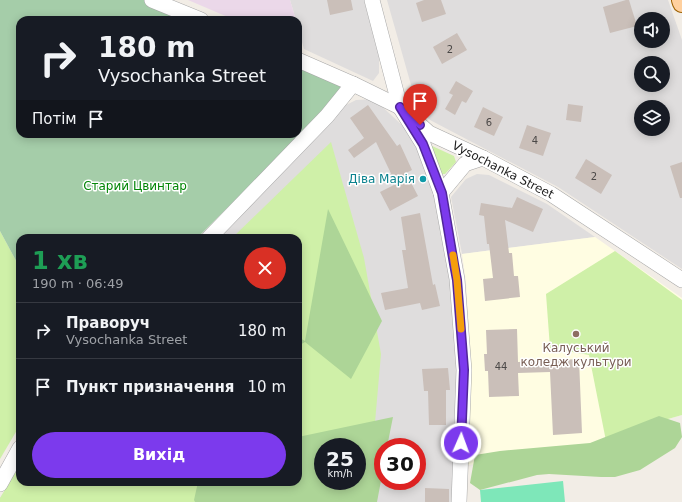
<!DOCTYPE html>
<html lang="uk">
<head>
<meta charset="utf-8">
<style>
	body { margin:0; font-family:"DejaVu Sans",sans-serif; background:#242831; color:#f1f3f6; height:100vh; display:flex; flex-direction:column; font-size:15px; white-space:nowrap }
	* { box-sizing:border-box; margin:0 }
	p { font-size:13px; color:#9ea1a6 }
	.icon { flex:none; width:22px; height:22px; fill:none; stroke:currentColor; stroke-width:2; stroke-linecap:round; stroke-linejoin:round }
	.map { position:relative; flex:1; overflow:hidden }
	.drawer { position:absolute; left:16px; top:234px; width:286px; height:252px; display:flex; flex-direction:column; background:#171b24; border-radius:12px; box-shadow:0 2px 10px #0003 }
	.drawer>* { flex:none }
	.guide { position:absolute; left:16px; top:16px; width:286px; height:122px; border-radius:12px; box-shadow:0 2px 10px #0003; background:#171b24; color:#f1f3f6; overflow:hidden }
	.controls { position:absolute; left:634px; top:12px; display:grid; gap:8px }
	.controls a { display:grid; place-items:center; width:36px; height:36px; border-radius:50%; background:#171b24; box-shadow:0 2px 10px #0003; font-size:20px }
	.speed { position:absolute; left:314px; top:438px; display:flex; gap:8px; font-size:20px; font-weight:700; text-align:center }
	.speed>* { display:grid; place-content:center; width:52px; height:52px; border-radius:50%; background:#171b24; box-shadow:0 2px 10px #0003; line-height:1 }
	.speed small { font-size:10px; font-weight:400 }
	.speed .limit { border:6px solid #d22; background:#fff; color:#111 }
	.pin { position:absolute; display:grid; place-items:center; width:34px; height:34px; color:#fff; margin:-41px -17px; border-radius:50% 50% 50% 0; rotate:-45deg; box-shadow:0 0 4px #0007 }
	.pin .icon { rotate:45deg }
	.me { position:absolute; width:44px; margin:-22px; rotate:2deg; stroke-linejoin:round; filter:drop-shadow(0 0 3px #0008) }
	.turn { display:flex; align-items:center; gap:14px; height:84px; padding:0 16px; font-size:18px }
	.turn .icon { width:52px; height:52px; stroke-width:2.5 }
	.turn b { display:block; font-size:28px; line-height:34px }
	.then { display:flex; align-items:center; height:38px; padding:0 16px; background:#0003; gap:8px; font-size:15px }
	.round { display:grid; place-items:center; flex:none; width:42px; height:42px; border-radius:21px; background:#242831 }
	.headline { display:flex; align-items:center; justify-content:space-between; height:68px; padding:0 16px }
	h1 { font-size:24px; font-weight:700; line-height:30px; color:#1e9e55 }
	.cta { display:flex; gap:8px; margin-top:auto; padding:8px 16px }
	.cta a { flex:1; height:46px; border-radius:24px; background:#7c3aed; color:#fff; font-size:16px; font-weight:700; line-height:46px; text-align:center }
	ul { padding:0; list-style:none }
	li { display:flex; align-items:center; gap:12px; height:56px; padding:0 16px; border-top:1px solid #363941 }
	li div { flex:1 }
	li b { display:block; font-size:15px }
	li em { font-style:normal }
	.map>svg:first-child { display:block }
	.residential { fill:#dfdddd; fill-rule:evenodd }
	.industrial { fill:#ebd8e9 }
	.education { fill:#fffde2 }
	.grass { fill:#cff0a8; fill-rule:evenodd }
	.forest { fill:#add597; fill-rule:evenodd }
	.cemetery { fill:#a5cda9 }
	.pitch { fill:#7ee7b9 }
	.building { fill:#cabfb9 }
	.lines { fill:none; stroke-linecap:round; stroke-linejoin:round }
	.minor-casing { stroke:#a8a8a8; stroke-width:16 }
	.major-casing { stroke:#9d6100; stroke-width:20 }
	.minor { stroke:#fff; stroke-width:15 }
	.major { stroke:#ffd09e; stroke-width:18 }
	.route-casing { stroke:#51269a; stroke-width:10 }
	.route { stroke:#7c3aed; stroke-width:7 }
	.slow { stroke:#f59e0b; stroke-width:7 }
	.culture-dot { fill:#0f9aa8; stroke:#fff; stroke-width:1.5 }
	.education-dot { fill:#8d6e63; stroke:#fff; stroke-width:1.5 }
	.labels { text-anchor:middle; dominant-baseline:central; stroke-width:3; stroke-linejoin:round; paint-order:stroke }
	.number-label { font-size:10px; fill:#4b4847 }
	.street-label { font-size:12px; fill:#212121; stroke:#fff }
	.culture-label { font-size:12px; fill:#0d838f; stroke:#fff; text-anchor:end }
	.park-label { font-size:12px; fill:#028606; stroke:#fff }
	.education-label { font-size:12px; fill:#785e54; stroke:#fff }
</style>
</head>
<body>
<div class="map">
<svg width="682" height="502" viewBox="0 0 682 502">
	<rect width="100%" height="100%" fill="#f2ede6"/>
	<g class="residential">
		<polygon points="290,0 364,0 379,56 379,73 373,81 304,49 298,28 298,20 296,20"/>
		<path d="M387,0H668L682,40V269L558,187L430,120L421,111L415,99ZM641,19H663V41H641ZM641,63H663V85H641ZM641,107H663V129H641Z"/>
		<path d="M374,99L405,128L417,145L436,193L452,280L458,371L454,502H0V498L20,465V482H298V238H218L344,106L356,100ZM323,447H357V481H323ZM383,447H417V481H383Z"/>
		<polygon points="477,174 489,175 547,204 595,237 462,254 451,197 466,179"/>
	</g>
	<polygon class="industrial" points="188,0 290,0 296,20 235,20"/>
	<polygon class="education" points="595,237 682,298 682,415 633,429 607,446 468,465 471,369 466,282 462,254"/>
	<g class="grass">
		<path d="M331,142L364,258L381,354L368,502H0V498L20,465V482H298V238H232ZM323,447H357V481H323Z"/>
		<polygon points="430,145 454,156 456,162 445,174 441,174"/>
		<polygon points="0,231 20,268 20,425 0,459"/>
		<polygon points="615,251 682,300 682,415 633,429 607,446 589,355 550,348 546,294"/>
	</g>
	<g class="forest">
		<polygon points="328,209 382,321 351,379 305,342 298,346 298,337 305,341"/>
		<polygon points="659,416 680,423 682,437 675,448 640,470 615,477 601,477 549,474 537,475 480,490 470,483 475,455 500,451 590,443"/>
		<path d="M393,417L387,447H383V470L377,502H195L194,500L198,482H298V437ZM323,447H357V481H323Z"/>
	</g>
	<polygon class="cemetery" points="0,0 150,0 198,20 20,20 20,134 298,134 298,61 353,84 197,238 20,238 20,268 0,231"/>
	<polygon class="pitch" points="563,481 565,502 481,502 480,490"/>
	<g class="building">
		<polygon points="327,0 351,0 353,10 330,15"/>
		<polygon points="424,0 441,0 446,14 422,22 416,3"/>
		<polygon points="626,0 629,0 637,26 610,33 603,7"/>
		<polygon points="457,33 467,50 442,64 433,47"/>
		<polygon points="456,81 473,91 466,103 462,101 455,115 445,109 453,95 449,93"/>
		<polygon points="568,104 583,106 581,122 566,120"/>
		<polygon points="368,105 397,146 400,144 412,170 406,173 418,196 390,211 380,192 396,184 376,142 354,158 348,150 364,138 350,118"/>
		<polygon points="483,107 503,117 494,136 474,127"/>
		<polygon points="527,125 551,133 543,156 519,148"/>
		<polygon points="586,159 612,175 601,194 575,178"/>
		<polygon points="682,162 682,198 680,198 670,166"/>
		<polygon points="517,197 543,209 533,232 505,220 509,253 512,253 514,276 518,276 520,297 485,301 483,279 493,278 489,244 487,244 484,216 479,215 481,203 512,208"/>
		<polygon points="420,213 433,285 435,284 440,306 422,310 420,303 385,310 381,293 408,288 402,250 406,250 401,217"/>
		<polygon points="517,329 518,362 579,359 582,433 553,435 550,372 518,373 519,396 489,397 488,371 485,371 484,354 487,354 486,330"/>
		<polygon points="448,368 450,390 446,390 446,425 429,425 428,391 424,391 422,369"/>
		<polygon points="425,488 449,489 449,502 425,502"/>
	</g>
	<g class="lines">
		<g class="minor-casing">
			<g id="minor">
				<polyline points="152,0 201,20"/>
				<polyline points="372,0 400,107 423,144 441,193 457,279 464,370 459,502"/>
				<polyline points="298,60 353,84 400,107 429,133 483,158 551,194 682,280"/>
				<polyline points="441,193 465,164 483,158"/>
				<polyline points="209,238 327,116 353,84"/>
				<polyline points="0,484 20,448"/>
			</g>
		</g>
		<g class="major-casing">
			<polyline id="major" points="681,0 682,3"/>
		</g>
		<use href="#minor" class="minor"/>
		<use href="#major" class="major"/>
	</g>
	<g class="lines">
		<g class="route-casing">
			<polyline id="route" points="420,125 400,107 423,144 442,193 454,264 457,280 464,370 461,443"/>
		</g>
		<use href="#route" class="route"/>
		<polyline class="slow" points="453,255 457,280 461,329"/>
	</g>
	<circle class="culture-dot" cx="423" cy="179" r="4"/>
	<circle class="education-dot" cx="576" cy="334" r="4"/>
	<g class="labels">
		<g class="number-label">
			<text x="450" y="49">2</text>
			<text x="489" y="122">6</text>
			<text x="535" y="140">4</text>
			<text x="594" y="176">2</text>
			<text x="501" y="366">44</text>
		</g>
		<g class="street-label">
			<text transform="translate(503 170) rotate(27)">Vysochanka Street</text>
		</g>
		<g class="culture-label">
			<text x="415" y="179">Діва Марія</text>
		</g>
		<g class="park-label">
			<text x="135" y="186">Старий Цвинтар</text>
		</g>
		<g class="education-label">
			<text x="576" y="348">Калуський<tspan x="576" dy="14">коледж культури</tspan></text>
		</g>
	</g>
</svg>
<div class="controls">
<a><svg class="icon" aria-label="sound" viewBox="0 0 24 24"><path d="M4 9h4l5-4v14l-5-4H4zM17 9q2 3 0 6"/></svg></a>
<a><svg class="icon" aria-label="search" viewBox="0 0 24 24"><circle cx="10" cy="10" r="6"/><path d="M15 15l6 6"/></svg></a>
<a><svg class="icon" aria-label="layers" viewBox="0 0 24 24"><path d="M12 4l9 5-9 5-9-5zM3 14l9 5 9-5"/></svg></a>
</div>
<div class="speed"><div>25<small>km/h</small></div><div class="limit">30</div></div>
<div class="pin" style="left:420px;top:125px;background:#d93025"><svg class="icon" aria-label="arrive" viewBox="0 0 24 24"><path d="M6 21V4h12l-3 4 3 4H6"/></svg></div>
<svg class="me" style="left:461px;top:443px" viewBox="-20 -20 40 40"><circle r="17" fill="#7c3aed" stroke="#fff" stroke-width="3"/><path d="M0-11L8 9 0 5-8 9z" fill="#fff"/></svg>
<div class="guide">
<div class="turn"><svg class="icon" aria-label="right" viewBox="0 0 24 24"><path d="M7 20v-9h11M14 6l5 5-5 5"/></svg><div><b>180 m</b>Vysochanka Street</div></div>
<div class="then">Потім<svg class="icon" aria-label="arrive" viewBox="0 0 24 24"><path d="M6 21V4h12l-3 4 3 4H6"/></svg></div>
</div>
<section class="drawer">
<div class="headline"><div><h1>1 хв</h1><p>190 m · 06:49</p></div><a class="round" style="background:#d93025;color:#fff"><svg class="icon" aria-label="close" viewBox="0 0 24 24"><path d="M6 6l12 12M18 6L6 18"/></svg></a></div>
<ul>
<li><svg class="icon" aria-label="right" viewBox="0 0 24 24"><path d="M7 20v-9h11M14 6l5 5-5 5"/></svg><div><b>Праворуч</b><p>Vysochanka Street</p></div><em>180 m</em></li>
<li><svg class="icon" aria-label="arrive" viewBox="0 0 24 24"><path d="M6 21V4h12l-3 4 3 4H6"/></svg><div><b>Пункт призначення</b></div><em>10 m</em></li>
</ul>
<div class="cta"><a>Вихід</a></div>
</section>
</div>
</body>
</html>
